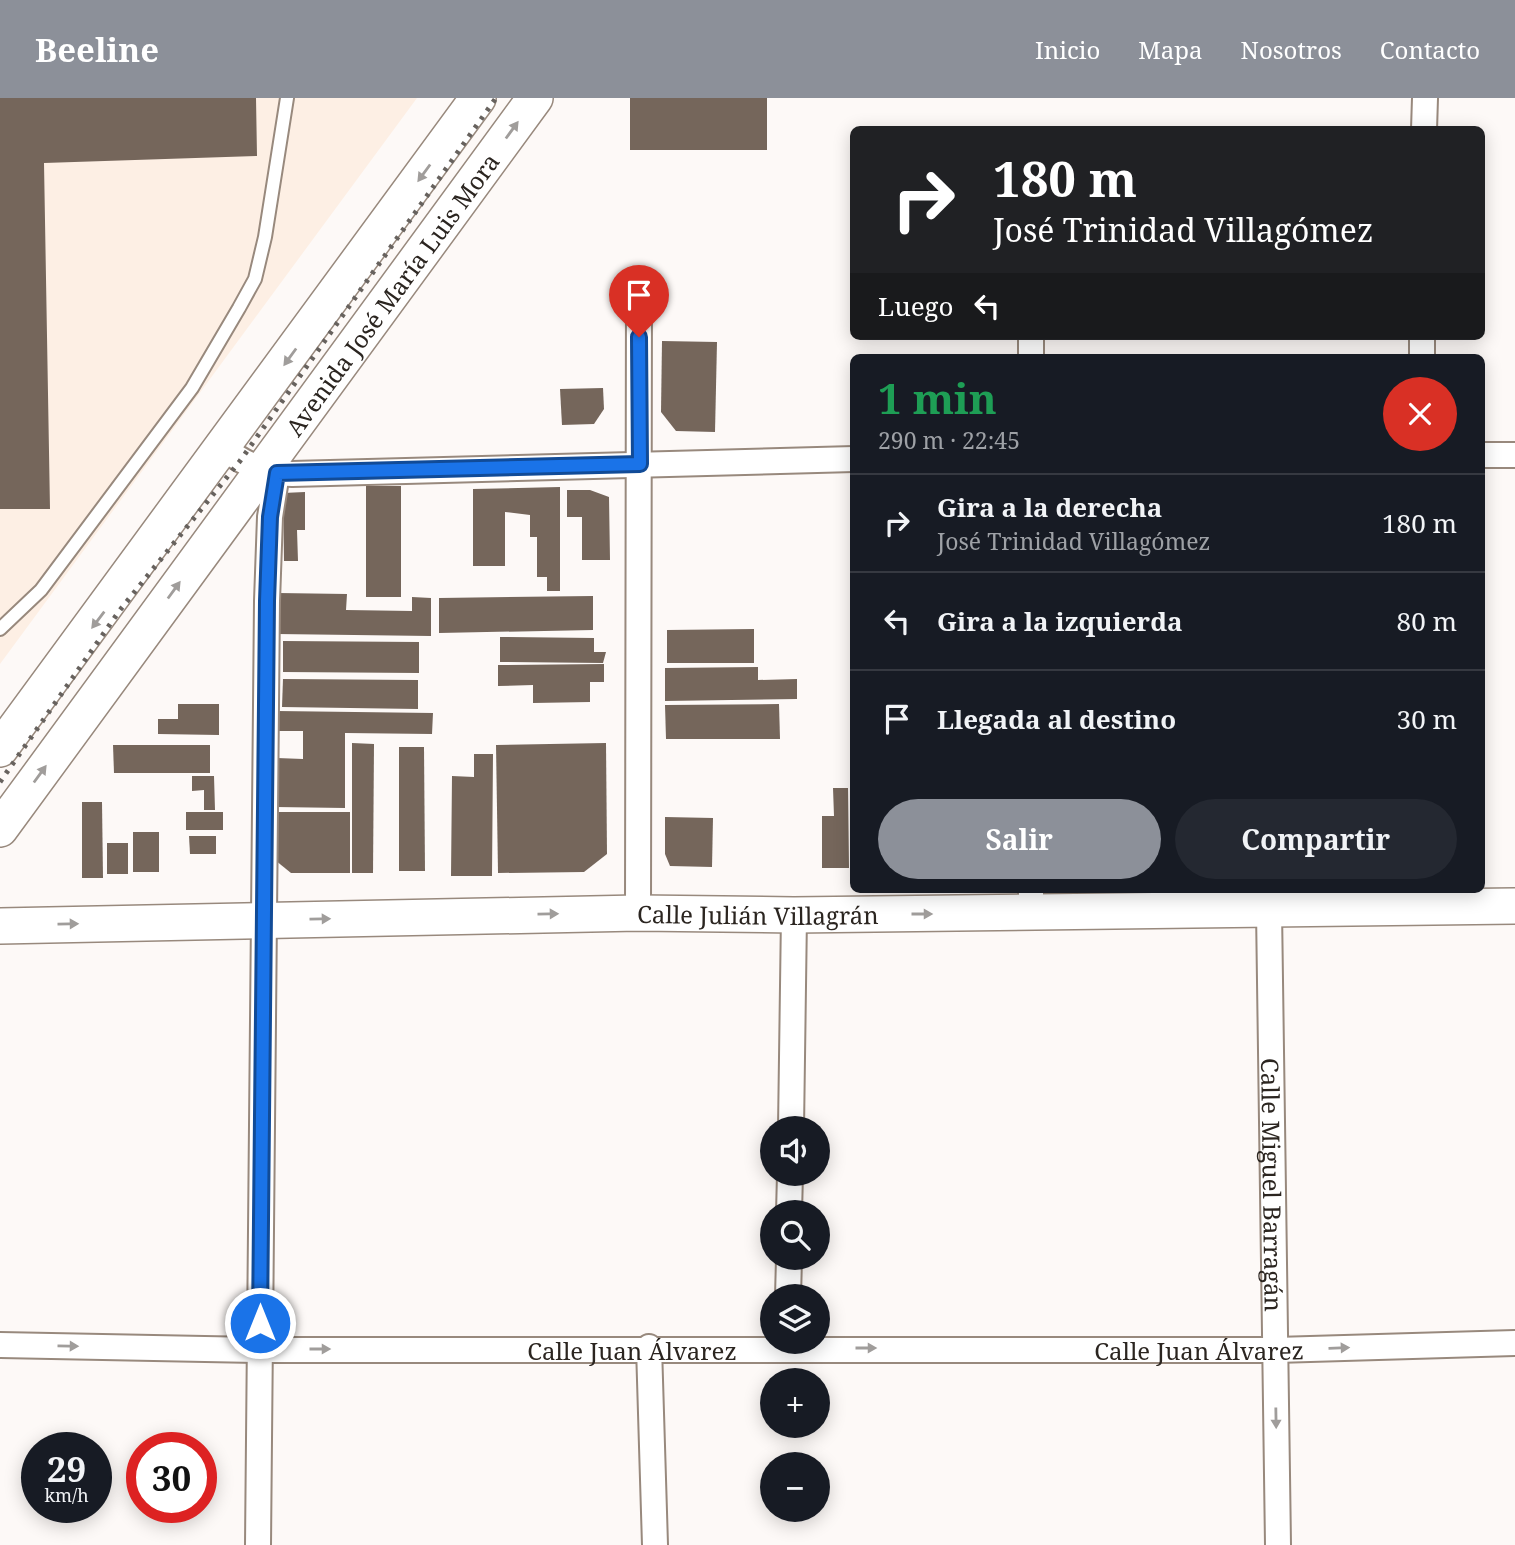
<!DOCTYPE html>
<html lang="es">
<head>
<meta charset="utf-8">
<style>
	body { margin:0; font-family:"Noto Serif",serif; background:#242831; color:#f1f3f6; height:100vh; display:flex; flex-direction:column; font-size:26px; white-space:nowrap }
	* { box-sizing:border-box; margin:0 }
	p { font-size:23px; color:#9ea1a6 }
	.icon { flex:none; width:38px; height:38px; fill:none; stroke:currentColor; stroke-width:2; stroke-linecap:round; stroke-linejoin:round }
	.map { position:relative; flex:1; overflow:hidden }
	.side { position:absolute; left:850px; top:256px; width:635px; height:539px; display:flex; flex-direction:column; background:#171b24; border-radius:10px; box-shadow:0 4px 18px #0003 }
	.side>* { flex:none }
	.top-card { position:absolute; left:850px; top:28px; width:635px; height:214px; border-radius:10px; box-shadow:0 4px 18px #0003; background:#202124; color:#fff; overflow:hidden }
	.buttons { position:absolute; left:760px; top:1018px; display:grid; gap:14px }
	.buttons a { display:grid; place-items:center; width:70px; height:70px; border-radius:50%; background:#171b24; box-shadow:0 4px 18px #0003; font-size:35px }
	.speed { position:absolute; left:21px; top:1334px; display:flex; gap:14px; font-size:35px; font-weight:700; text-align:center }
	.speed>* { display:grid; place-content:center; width:91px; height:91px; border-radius:50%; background:#171b24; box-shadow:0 4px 18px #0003; line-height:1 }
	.speed small { font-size:18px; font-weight:400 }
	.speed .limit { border:10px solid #d22; background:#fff; color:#111 }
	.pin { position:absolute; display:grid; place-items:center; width:60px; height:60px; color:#fff; margin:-72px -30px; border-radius:50% 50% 50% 0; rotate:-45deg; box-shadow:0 0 7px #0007 }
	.pin .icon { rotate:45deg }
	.me { position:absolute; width:77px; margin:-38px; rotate:0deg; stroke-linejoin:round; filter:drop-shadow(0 0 5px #0008) }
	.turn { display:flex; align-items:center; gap:24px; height:147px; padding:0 28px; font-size:32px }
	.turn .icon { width:91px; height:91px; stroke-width:2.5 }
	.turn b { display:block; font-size:49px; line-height:60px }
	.then { display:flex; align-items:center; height:66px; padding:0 28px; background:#0003; gap:14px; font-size:26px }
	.round { display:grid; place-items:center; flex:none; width:74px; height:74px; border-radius:37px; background:#242831 }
	.head { display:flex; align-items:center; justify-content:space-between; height:119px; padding:0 28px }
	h1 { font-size:42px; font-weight:700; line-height:52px; color:#1e9e55 }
	.primary-button { display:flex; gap:14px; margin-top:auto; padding:14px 28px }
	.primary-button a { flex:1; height:80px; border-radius:42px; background:#8c9099; color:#fff; font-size:28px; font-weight:700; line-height:80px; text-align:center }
	.primary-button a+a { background:#242831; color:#f1f3f6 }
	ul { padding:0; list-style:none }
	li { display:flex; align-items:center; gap:21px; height:98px; padding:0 28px; border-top:2px solid #363941 }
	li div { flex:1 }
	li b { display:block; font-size:26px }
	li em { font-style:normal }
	header { display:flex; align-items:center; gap:42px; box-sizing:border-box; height:98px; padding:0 35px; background:#8c9099; color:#fff }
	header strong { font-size:33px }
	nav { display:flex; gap:38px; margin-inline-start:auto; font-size:24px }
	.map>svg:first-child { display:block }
	.built { fill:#fdefe4 }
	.building { fill:#75665b }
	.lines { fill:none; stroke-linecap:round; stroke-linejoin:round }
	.lane-casing { stroke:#98897d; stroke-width:16 }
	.street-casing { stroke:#98897d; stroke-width:28 }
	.secondary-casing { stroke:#98897d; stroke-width:38 }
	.lane { stroke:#fff; stroke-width:12 }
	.street { stroke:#fff; stroke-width:24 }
	.secondary { stroke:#fff; stroke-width:35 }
	.rail { stroke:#67625e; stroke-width:5; stroke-dasharray:3.5 7; stroke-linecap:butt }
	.oneway { fill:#a09d9b }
	.route-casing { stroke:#114b97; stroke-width:18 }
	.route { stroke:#1a73e8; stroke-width:12 }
	.labels { text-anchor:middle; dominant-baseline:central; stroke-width:7; stroke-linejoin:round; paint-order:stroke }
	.street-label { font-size:24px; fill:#2b2520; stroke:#fff }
</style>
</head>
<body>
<header>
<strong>Beeline</strong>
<nav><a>Inicio</a><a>Mapa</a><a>Nosotros</a><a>Contacto</a></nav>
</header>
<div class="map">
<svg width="1515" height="1447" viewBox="0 0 1515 1447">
	<rect width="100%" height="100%" fill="#fdf9f7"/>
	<polygon class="built" points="0,0 417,0 0,566"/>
	<g class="building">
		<polygon points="0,0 256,0 257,58 44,65 50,411 0,411"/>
		<rect x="630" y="0" width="137" height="52"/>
		<polygon points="662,243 717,244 715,334 676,333 661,314"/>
		<polygon points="603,290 604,311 594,326 562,327 560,291"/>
		<rect x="366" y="388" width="35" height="111"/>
		<polygon points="560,389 560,493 547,493 547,479 537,479 537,439 530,439 530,417 505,414 505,468 473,468 473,391"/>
		<polygon points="567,392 590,392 609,399 610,462 582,462 582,419 567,419"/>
		<polygon points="305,394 305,432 297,432 298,463 284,463 283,395"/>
		<polygon points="278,495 347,496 346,512 412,513 412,499 431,500 431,538 277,536"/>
		<polygon points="593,498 593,532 439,535 439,500"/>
		<polygon points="754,531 754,565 667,565 667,532"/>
		<polygon points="500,539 594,540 594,554 606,554 603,565 500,564"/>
		<polygon points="283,543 419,544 419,575 283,574"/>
		<polygon points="604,566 604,584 590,584 590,604 533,605 533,587 498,588 498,567"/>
		<polygon points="758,569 758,582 797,581 797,601 665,603 665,570"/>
		<polygon points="283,581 418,582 418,611 282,609"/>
		<polygon points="178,606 219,606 219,637 158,636 158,621 178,621"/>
		<polygon points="779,606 780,641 666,641 665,607"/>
		<polygon points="277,613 433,615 432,636 345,635 345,710 276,709 277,660 303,661 303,633 276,633"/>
		<polygon points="352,645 374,646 373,775 352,775"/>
		<polygon points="606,645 607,756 584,774 498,775 496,647"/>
		<polygon points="113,647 210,647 210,675 114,675"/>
		<polygon points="399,649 424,649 425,773 399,773"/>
		<polygon points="474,656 493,656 492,778 451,778 452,678 474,679"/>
		<polygon points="192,678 214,678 215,712 204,712 204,692 192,693"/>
		<polygon points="833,690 848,690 849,770 822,770 822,718 834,718"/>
		<polygon points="82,704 102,704 103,780 82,780"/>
		<rect x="186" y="714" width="37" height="18"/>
		<polygon points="275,714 350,714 350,775 291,775 275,762"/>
		<polygon points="665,719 713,720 712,769 670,768 665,756"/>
		<rect x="133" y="734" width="26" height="40"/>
		<polygon points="189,738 216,738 216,756 190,756"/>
		<rect x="107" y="745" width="21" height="31"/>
	</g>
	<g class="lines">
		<g class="lane-casing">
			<polyline id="lane" points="0,531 41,492 192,290 239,210 255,181 265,139 287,0"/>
		</g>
		<g class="street-casing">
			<g id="street">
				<polyline points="1424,32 1425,0"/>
				<polyline points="1031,259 1031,238"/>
				<polyline points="1422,259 1422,238"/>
				<path d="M224,350C245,367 265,375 292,376L854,361"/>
				<polyline points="1482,357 1515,357"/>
				<polyline points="1031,791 1031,816"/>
				<path id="s1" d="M1269,812L1278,1447"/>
				<polyline points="638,815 639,188"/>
				<polyline points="791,1031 794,817"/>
				<polyline points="789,1115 790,1076"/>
				<polyline points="788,1199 789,1160"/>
				<path id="s2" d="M0,1247L260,1252H1276L1515,1245"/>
				<polyline points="649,1249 655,1447"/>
				<polyline points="258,1447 267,503 270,419 277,375"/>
			</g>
		</g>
		<g class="secondary-casing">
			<g id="secondary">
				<polyline points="0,651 478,0"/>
				<path id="s3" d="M0,731L535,0"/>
				<path id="s4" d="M0,828L638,815L794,817L1515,808"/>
			</g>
		</g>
		<use href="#lane" class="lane"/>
		<use href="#street" class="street"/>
		<use href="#secondary" class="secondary"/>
		<polyline class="rail" points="0,684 120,512 240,363 496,0"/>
	</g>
	<defs><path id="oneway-solid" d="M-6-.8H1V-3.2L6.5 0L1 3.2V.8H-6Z" transform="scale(1.75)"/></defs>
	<g class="oneway">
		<use href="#oneway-solid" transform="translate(512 32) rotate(-54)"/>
		<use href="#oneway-solid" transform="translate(424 75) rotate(126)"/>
		<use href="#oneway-solid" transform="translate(290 259) rotate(126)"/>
		<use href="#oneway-solid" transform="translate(174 492) rotate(-54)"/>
		<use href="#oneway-solid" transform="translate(98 522) rotate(127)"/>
		<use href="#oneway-solid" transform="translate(40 676) rotate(-54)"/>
		<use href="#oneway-solid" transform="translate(548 816) rotate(-1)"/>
		<use href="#oneway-solid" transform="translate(922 816)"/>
		<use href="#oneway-solid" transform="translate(320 821) rotate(-1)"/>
		<use href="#oneway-solid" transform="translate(68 826) rotate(-1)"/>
		<use href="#oneway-solid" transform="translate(68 1248) rotate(1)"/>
		<use href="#oneway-solid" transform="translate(866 1250)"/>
		<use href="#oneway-solid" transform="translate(1339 1250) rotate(-2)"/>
		<use href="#oneway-solid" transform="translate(320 1251)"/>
		<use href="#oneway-solid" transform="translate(1276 1320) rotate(89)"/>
	</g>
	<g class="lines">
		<g class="route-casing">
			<polyline id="route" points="260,1225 267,503 270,419 277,375 640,366 639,239"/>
		</g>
		<use href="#route" class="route"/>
	</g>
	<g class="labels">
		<g class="street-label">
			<text stroke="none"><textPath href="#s3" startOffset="663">Avenida José María Luis Mora</textPath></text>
			<text stroke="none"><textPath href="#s4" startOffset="758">Calle Julián Villagrán</textPath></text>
			<text stroke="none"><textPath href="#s1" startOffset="275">Calle Miguel Barragán</textPath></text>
			<text stroke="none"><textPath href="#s2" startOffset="632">Calle Juan Álvarez</textPath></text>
			<text stroke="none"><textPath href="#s2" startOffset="1199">Calle Juan Álvarez</textPath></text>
		</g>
	</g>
</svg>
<div class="buttons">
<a><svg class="icon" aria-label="sound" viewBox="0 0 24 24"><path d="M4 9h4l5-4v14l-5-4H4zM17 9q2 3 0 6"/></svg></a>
<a><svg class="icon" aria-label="search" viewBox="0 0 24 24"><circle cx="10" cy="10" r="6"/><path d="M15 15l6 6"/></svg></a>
<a><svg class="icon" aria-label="layers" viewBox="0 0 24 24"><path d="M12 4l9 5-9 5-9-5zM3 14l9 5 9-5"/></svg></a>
<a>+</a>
<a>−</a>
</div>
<div class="speed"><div>29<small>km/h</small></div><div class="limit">30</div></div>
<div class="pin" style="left:639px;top:239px;background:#d93025"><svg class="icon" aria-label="arrive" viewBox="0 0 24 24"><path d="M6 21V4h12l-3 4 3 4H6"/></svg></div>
<svg class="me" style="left:260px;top:1225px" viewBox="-20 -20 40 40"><circle r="17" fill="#1a73e8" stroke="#fff" stroke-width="3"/><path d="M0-11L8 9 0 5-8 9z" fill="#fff"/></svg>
<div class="top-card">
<div class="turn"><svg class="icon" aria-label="right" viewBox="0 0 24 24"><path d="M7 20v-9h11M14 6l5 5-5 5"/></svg><div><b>180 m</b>José Trinidad Villagómez</div></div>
<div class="then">Luego<svg class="icon" aria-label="left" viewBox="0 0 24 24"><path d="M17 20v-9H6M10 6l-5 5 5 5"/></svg></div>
</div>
<section class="side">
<div class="head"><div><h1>1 min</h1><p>290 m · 22:45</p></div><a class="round" style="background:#d93025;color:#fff"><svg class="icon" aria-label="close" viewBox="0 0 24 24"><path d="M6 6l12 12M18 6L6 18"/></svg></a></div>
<ul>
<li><svg class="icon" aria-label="right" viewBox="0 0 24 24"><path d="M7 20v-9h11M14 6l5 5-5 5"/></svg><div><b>Gira a la derecha</b><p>José Trinidad Villagómez</p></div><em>180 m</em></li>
<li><svg class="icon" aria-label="left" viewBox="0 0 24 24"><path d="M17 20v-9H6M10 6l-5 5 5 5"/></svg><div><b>Gira a la izquierda</b></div><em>80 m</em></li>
<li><svg class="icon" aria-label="arrive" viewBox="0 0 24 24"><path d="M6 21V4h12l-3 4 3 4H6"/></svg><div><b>Llegada al destino</b></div><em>30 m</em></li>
</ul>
<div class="primary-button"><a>Salir</a><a>Compartir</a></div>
</section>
</div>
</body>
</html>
